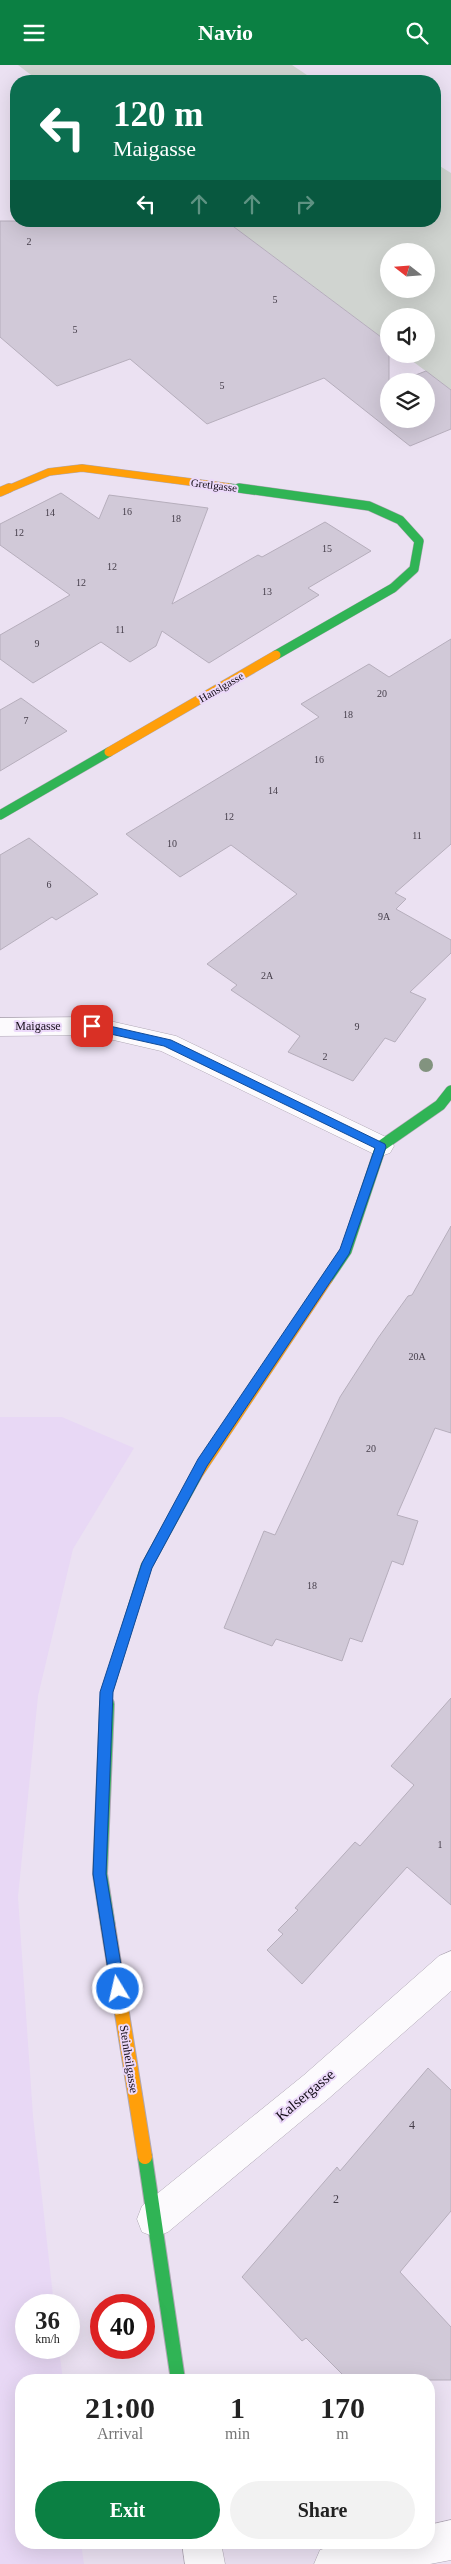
<!DOCTYPE html>
<html lang="en">
<head>
<meta charset="utf-8">
<style>
	body { margin:0; font-family:Georgia,serif; background:#f2f2f2; color:#222; height:100vh; display:flex; flex-direction:column; font-size:19px; white-space:nowrap }
	* { box-sizing:border-box; margin:0 }
	p { font-size:16px; color:#767676 }
	.icon { flex:none; width:28px; height:28px; fill:none; stroke:currentColor; stroke-width:2; stroke-linecap:round; stroke-linejoin:round }
	.map { position:relative; flex:1; overflow:hidden }
	.drawer { position:absolute; left:15px; top:2309px; width:420px; height:175px; display:flex; flex-direction:column; background:#fff; border-radius:20px; box-shadow:0 5px 20px #0002 }
	.drawer>* { flex:none }
	.hud { position:absolute; left:10px; top:10px; width:431px; height:152px; border-radius:20px; box-shadow:0 5px 20px #0002; background:#0b6e4f; color:#fff; overflow:hidden }
	.needle { width:32px; rotate:287deg }
	.fabs { position:absolute; left:380px; top:178px; display:grid; gap:10px }
	.fabs a { display:grid; place-items:center; width:55px; height:55px; border-radius:50%; background:#fff; box-shadow:0 5px 20px #0002; font-size:25px }
	.speed { position:absolute; left:15px; top:2229px; display:flex; gap:10px; font-size:25px; font-weight:700; text-align:center }
	.speed>* { display:grid; place-content:center; width:65px; height:65px; border-radius:50%; background:#fff; box-shadow:0 5px 20px #0002; line-height:1 }
	.speed small { font-size:12px; font-weight:400 }
	.speed .limit { border:8px solid #d22; background:#fff; color:#111 }
	.pin { position:absolute; display:grid; place-items:center; width:42px; height:42px; color:#fff; margin:-21px; border-radius:10px; box-shadow:0 2px 8px #0006 }
	.me { position:absolute; width:55px; margin:-28px; rotate:351deg; stroke-linejoin:round; filter:drop-shadow(0 0 4px #0008) }
	.turn { display:flex; align-items:center; gap:18px; height:105px; padding:0 20px; font-size:22px }
	.turn .icon { width:65px; height:65px; stroke-width:2.5 }
	.turn b { display:block; font-size:35px; line-height:42px }
	.lanes { display:flex; align-items:center; height:48px; padding:0 20px; background:#0003; justify-content:center; gap:25px; direction:ltr }
	.lanes .off { opacity:.35 }
	.eta { display:flex; justify-content:space-evenly; align-items:center; height:85px; text-align:center }
	.eta b { font-size:30px; font-weight:700; line-height:35px }
	.cta { display:flex; gap:10px; margin-top:auto; padding:10px 20px }
	.cta a { flex:1; height:58px; border-radius:30px; background:#0b8043; color:#fff; font-size:20px; font-weight:700; line-height:58px; text-align:center }
	.cta a+a { background:#f2f2f2; color:#222 }
	header { display:flex; justify-content:space-between; align-items:center; height:65px; padding:0 20px; background:#0b8043; color:#fff; font-size:22px; font-weight:700 }
	.map>svg:first-child { display:block }
	.built { fill:#e8d8f5 }
	.green { fill:#d0d4d0; fill-rule:evenodd }
	.building { fill:#d1c9d8; stroke:#b6aebc }
	.lines { fill:none; stroke-linecap:round; stroke-linejoin:round }
	.street-casing { stroke:#afa7b4; stroke-width:1 }
	.fast-far3-casing { stroke:#afa7b4; stroke-width:8 }
	.fast-far2-casing { stroke:#afa7b4; stroke-width:10 }
	.fast-far1-casing { stroke:#afa7b4; stroke-width:12 }
	.fast-casing { stroke:#afa7b4; stroke-width:16 }
	.slow-far3-casing { stroke:#afa7b4; stroke-width:8 }
	.slow-far2-casing { stroke:#afa7b4; stroke-width:10 }
	.slow-far1-casing { stroke:#afa7b4; stroke-width:12 }
	.slow-casing { stroke:#afa7b4; stroke-width:16 }
	.street { fill:#fcfafd; fill-rule:evenodd }
	.fast-far3 { stroke:#30b455; stroke-width:7 }
	.fast-far2 { stroke:#30b455; stroke-width:9 }
	.fast-far1 { stroke:#30b455; stroke-width:11 }
	.fast { stroke:#30b455; stroke-width:14 }
	.slow-far3 { stroke:#ff9f0a; stroke-width:7 }
	.slow-far2 { stroke:#ff9f0a; stroke-width:9 }
	.slow-far1 { stroke:#ff9f0a; stroke-width:11 }
	.slow { stroke:#ff9f0a; stroke-width:14 }
	.tree { fill:#82937f }
	.route { fill:#1a73e8; stroke:#114b97 }
	.labels { text-anchor:middle; dominant-baseline:central; stroke-width:4; stroke-linejoin:round; paint-order:stroke }
	.number-label { font-size:10px; fill:#453e4a }
	.far-street-label { font-size:11px; fill:#140d18; stroke:#ecd9fa }
	.street-label { font-size:12px; fill:#140d18; stroke:#ecd9fa }
	.near-number-label { font-size:12px; fill:#453e4a }
	.near-street-label { font-size:15px; fill:#140d18; stroke:#ecd9fa }
</style>
</head>
<body>
<header><svg class="icon" aria-label="menu" viewBox="0 0 24 24"><path d="M4 6h16M4 12h16M4 18h16"/></svg>Navio<svg class="icon" aria-label="search" viewBox="0 0 24 24"><circle cx="10" cy="10" r="6"/><path d="M15 15l6 6"/></svg></header>
<div class="map">
<svg width="451" height="2499" viewBox="0 0 451 2499">
	<rect width="100%" height="100%" fill="#ebe1f2"/>
	<polygon class="built" points="0,1352 62,1352 134,1383 73,1484 38,1631 18,1832 33,2051 54,2240 26,2240 26,2282 59,2283 63,2315 21,2315 21,2478 81,2478 84,2499 0,2499"/>
	<g class="green">
		<polygon points="18,0 292,0 316,16 39,16"/>
		<path d="M435,98L451,108V325L403,289H426V251H389V278L226,156H435ZM389,186H426V224H389Z"/>
	</g>
	<g class="building">
		<polygon points="0,156 226,156 389,278 389,354 426,354 426,316 400,316 426,306 451,325 451,364 410,381 324,313 207,359 130,294 57,321 0,272"/>
		<polygon points="61,428 99,454 109,430 208,443 172,539 258,490 262,492 325,457 371,486 308,523 319,530 209,598 162,566 156,581 130,597 101,577 33,618 0,594 0,570 70,530 0,480 0,459"/>
		<polygon points="451,574 451,779 395,828 406,834 396,844 451,875 451,888 410,927 426,934 395,977 385,973 353,1016 288,987 300,971 231,925 237,920 207,899 297,829 231,780 180,812 126,769 319,652 301,639 369,599 389,612"/>
		<polygon points="21,633 67,666 0,706 0,645"/>
		<polygon points="29,773 98,829 56,855 52,852 0,885 0,790"/>
		<polygon points="451,1161 451,1368 435,1363 397,1450 418,1456 403,1500 392,1496 362,1577 350,1573 342,1596 276,1574 272,1581 224,1563 264,1466 275,1470 340,1332 378,1273 408,1231 412,1230"/>
		<polygon points="451,1633 451,1840 407,1802 302,1919 267,1885 283,1869 278,1865 298,1845 295,1843 355,1777 360,1781 414,1720 391,1701"/>
		<polygon points="428,2003 451,2025 451,2146 400,2207 451,2262 451,2315 348,2315 306,2273 302,2276 242,2212 337,2102 340,2106"/>
	</g>
	<g class="lines">
		<g class="street-casing">
			<g id="street">
				<polygon points="92,952 176,971 390,1074 394,1081 390,1088 381,1091 372,1088 161,986 92,970 0,971 0,953"/>
				<polygon points="451,1886 451,1926 328,2034 168,2167 155,2172 142,2167 137,2154 142,2141 304,2010 439,1891"/>
				<polygon points="451,2455 451,2495 430,2499 314,2499 320,2485 342,2478 429,2478 429,2460"/>
				<polygon points="182,2478 221,2478 225,2499 185,2499"/>
			</g>
		</g>
		<g class="fast-far3-casing">
			<polyline id="fast-far3" points="229,422 248,425"/>
		</g>
		<g class="fast-far2-casing">
			<g id="fast-far2">
				<polyline points="239,423 369,441 400,455 419,476 414,504 393,523 276,590"/>
				<polyline points="0,750 109,687"/>
			</g>
		</g>
		<g class="fast-far1-casing">
			<g id="fast-far1">
				<polyline points="327,1214 346,1186 381,1081 440,1040 451,1026"/>
				<polyline points="106,1640 107,1627 146,1502 196,1411"/>
			</g>
		</g>
		<g class="fast-casing">
			<g id="fast">
				<polyline points="107,1639 100,1809 108,1861"/>
				<polyline points="145,2092 178,2315"/>
			</g>
		</g>
		<g class="slow-far3-casing">
			<polyline id="slow-far3" points="6,425 49,407 82,403 229,422"/>
		</g>
		<g class="slow-far2-casing">
			<g id="slow-far2">
				<polyline points="0,427 9,423"/>
				<polyline points="109,687 276,590"/>
			</g>
		</g>
		<g class="slow-far1-casing">
			<polyline id="slow-far1" points="196,1411 327,1214"/>
		</g>
		<g class="slow-casing">
			<polyline id="slow" points="108,1861 145,2092"/>
		</g>
		<use href="#street" class="street"/>
		<use href="#fast-far3" class="fast-far3"/>
		<use href="#fast-far2" class="fast-far2"/>
		<use href="#fast-far1" class="fast-far1"/>
		<use href="#fast" class="fast"/>
		<use href="#slow-far3" class="slow-far3"/>
		<use href="#slow-far2" class="slow-far2"/>
		<use href="#slow-far1" class="slow-far1"/>
		<use href="#slow" class="slow"/>
	</g>
	<circle class="tree" cx="426" cy="1000" r="7"/>
	<polygon class="route" points="92,957 171,975 385,1079 386,1082 349,1189 207,1401 152,1503 113,1627 106,1809 125,1924 123,1929 118,1931 113,1929 111,1924 93,1809 100,1627 142,1498 198,1394 340,1184 375,1083 164,981 88,964 87,961"/>
	<g class="labels">
		<g class="number-label">
			<text x="29" y="176">2</text>
			<text x="275" y="234">5</text>
			<text x="75" y="264">5</text>
			<text x="222" y="320">5</text>
			<text x="127" y="446">16</text>
			<text x="50" y="447">14</text>
			<text x="176" y="453">18</text>
			<text x="19" y="467">12</text>
			<text x="327" y="483">15</text>
			<text x="112" y="501">12</text>
			<text x="81" y="517">12</text>
			<text x="267" y="526">13</text>
			<text x="120" y="564">11</text>
			<text x="37" y="578">9</text>
			<text x="382" y="628">20</text>
			<text x="348" y="649">18</text>
			<text x="26" y="655">7</text>
			<text x="319" y="694">16</text>
			<text x="273" y="725">14</text>
			<text x="229" y="751">12</text>
			<text x="417" y="770">11</text>
			<text x="172" y="778">10</text>
			<text x="49" y="819">6</text>
			<text x="384" y="851">9A</text>
			<text x="267" y="910">2A</text>
			<text x="357" y="961">9</text>
			<text x="325" y="991">2</text>
			<text x="417" y="1291">20A</text>
			<text x="371" y="1383">20</text>
			<text x="312" y="1520">18</text>
			<text x="440" y="1779">1</text>
		</g>
		<g class="far-street-label">
			<text transform="translate(214 420) rotate(7)">Gretlgasse</text>
			<text transform="translate(221 622) rotate(-30)">Hanslgasse</text>
		</g>
		<g class="street-label">
			<text x="38" y="961">Maigasse</text>
			<text transform="translate(129 1994) rotate(81)">Steinheilgasse</text>
		</g>
		<g class="near-number-label">
			<text x="412" y="2060">4</text>
			<text x="336" y="2134">2</text>
		</g>
		<g class="near-street-label">
			<text transform="translate(305 2030) rotate(-40)">Kalsergasse</text>
		</g>
	</g>
</svg>
<div class="fabs">
<a><svg class="needle" viewBox="-14 -14 28 28"><path d="M0-13l5 13h-10z" fill="#e53935"/><path d="M0 13l5-13h-10z" fill="#767676"/></svg></a>
<a><svg class="icon" aria-label="sound" viewBox="0 0 24 24"><path d="M4 9h4l5-4v14l-5-4H4zM17 9q2 3 0 6"/></svg></a>
<a><svg class="icon" aria-label="layers" viewBox="0 0 24 24"><path d="M12 4l9 5-9 5-9-5zM3 14l9 5 9-5"/></svg></a>
</div>
<div class="speed"><div>36<small>km/h</small></div><div class="limit">40</div></div>
<div class="pin" style="left:92px;top:961px;background:#d93025"><svg class="icon" aria-label="arrive" viewBox="0 0 24 24"><path d="M6 21V4h12l-3 4 3 4H6"/></svg></div>
<svg class="me" style="left:118px;top:1924px" viewBox="-20 -20 40 40"><circle r="17" fill="#1a73e8" stroke="#fff" stroke-width="3"/><path d="M0-11L8 9 0 5-8 9z" fill="#fff"/></svg>
<div class="hud">
<div class="turn"><svg class="icon" aria-label="left" viewBox="0 0 24 24"><path d="M17 20v-9H6M10 6l-5 5 5 5"/></svg><div><b>120 m</b>Maigasse</div></div>
<div class="lanes"><svg class="icon" aria-label="left" viewBox="0 0 24 24"><path d="M17 20v-9H6M10 6l-5 5 5 5"/></svg><svg class="icon off" aria-label="ahead" viewBox="0 0 24 24"><path d="M12 20V5M6 11l6-6 6 6"/></svg><svg class="icon off" aria-label="ahead" viewBox="0 0 24 24"><path d="M12 20V5M6 11l6-6 6 6"/></svg><svg class="icon off" aria-label="right" viewBox="0 0 24 24"><path d="M7 20v-9h11M14 6l5 5-5 5"/></svg></div>
</div>
<section class="drawer">
<div class="eta">
<div><b>21:00</b><p>Arrival</p></div>
<div><b>1</b><p>min</p></div>
<div><b>170</b><p>m</p></div>
</div>
<div class="cta"><a>Exit</a><a>Share</a></div>
</section>
</div>
</body>
</html>
